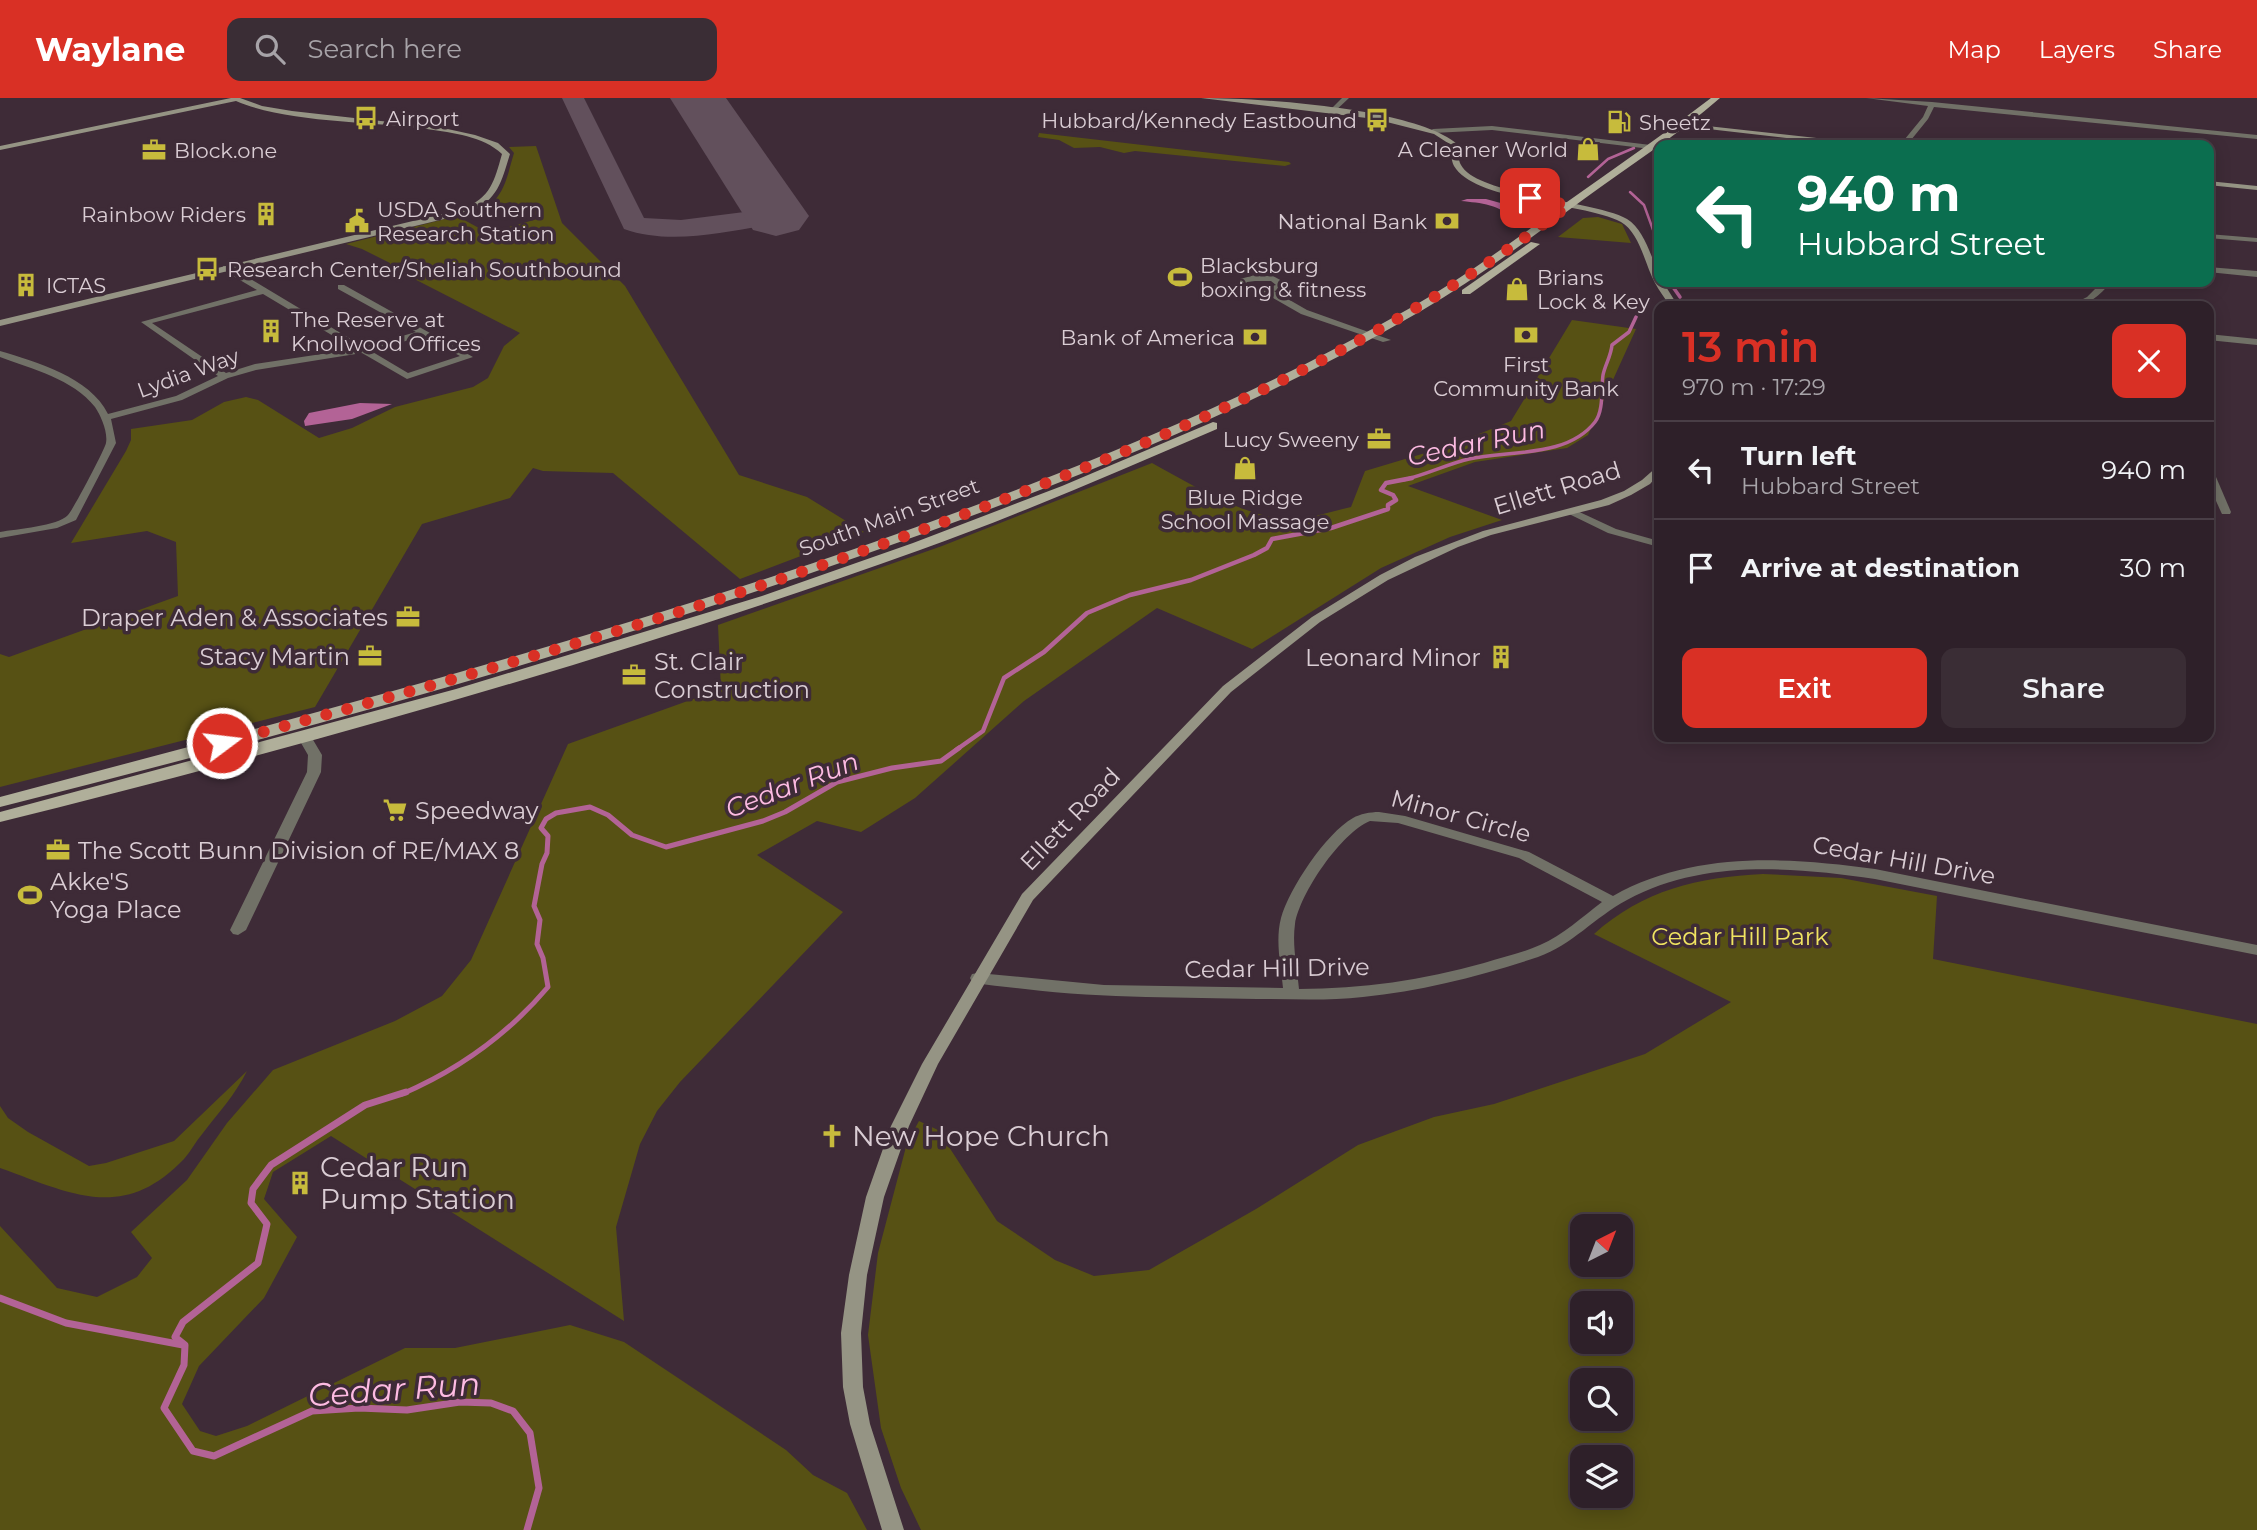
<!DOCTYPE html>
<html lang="en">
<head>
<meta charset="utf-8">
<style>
	body { margin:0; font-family:Montserrat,sans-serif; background:#3a2d35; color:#f1f3f6; height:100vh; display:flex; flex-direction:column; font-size:26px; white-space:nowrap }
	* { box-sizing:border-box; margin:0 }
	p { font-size:23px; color:#a7a3a8 }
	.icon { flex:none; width:38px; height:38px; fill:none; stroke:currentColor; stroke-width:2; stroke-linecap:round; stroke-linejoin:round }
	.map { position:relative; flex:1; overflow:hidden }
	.drawer { position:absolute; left:1654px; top:203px; width:560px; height:441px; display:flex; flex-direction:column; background:#2e2029; border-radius:14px; box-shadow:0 4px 18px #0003,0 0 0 2px #493e46 }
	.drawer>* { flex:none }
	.guide { position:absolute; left:1654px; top:42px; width:560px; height:147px; border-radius:14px; box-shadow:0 4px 18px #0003,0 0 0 2px #493e46; background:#0b6e4f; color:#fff; overflow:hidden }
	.needle { width:46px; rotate:42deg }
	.tools { position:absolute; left:1570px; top:1116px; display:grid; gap:14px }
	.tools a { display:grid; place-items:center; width:63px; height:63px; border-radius:14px; background:#2e2029; box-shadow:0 4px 18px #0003,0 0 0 2px #493e46; font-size:35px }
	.pin { position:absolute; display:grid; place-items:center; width:60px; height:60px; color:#fff; margin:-30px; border-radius:14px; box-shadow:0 4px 10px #0006 }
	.me { position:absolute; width:77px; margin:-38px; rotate:75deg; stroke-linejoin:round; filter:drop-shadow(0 0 5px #0008) }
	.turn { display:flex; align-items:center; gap:24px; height:147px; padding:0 28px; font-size:32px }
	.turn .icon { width:91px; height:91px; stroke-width:2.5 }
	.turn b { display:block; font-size:49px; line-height:60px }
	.round { display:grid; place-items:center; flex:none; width:74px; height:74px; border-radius:14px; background:#3a2d35 }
	.head { display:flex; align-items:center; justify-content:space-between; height:119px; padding:0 28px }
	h1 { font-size:42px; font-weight:600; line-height:52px; color:#d93025 }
	.action { display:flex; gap:14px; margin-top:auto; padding:14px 28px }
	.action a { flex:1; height:80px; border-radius:14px; background:#d93025; color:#fff; font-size:28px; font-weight:600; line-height:80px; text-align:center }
	.action a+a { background:#3a2d35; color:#f1f3f6 }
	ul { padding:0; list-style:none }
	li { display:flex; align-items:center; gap:21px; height:98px; padding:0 28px; border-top:2px solid #493e46 }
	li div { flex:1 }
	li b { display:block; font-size:26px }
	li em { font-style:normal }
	header { display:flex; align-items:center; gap:42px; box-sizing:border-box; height:98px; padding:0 35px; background:#d93025; color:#fff }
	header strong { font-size:33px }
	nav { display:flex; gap:38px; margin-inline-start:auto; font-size:24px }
	.search { width:490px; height:63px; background:#3a2d35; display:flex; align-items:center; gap:18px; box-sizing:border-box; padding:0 24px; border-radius:14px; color:#a7a3a8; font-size:26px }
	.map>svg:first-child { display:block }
	.green { fill:#575114; fill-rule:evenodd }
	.water { fill:#b36396 }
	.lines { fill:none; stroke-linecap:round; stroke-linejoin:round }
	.stream-far4 { stroke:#b36396; stroke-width:2.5 }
	.stream-far3 { stroke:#b36396; stroke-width:3.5 }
	.stream-far2 { stroke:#b36396; stroke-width:4.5 }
	.stream-far1 { stroke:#b36396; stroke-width:5 }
	.stream { stroke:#b36396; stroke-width:7 }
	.taxiway { fill:#62505c; fill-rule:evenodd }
	.runway { fill:#62505c; fill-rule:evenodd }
	.street { fill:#717167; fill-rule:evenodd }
	.secondary { fill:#959484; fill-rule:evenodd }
	.primary { fill:#b0af9a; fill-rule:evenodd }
	.route { stroke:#d93025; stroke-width:12; stroke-dasharray:0 21.6 }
	.labels { text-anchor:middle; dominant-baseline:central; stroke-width:7; stroke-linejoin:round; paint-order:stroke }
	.far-poi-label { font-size:21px; fill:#dacdd4; stroke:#3e2b37; text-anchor:start }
	.far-street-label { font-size:21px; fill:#dacdd4; stroke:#3e2b37 }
	.street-label { font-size:24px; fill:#dacdd4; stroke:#3e2b37 }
	.poi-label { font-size:24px; fill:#dacdd4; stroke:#3e2b37; text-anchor:start }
	.park-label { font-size:24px; fill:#f0e461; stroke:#3e2b37 }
	.water-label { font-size:26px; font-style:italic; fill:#fdbbe2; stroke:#3e2b37 }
	.near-poi-label { font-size:28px; fill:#dacdd4; stroke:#3e2b37; text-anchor:start }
	.near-water-label { font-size:32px; font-style:italic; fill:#fdbbe2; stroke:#3e2b37 }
</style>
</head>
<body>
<header>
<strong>Waylane</strong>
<div class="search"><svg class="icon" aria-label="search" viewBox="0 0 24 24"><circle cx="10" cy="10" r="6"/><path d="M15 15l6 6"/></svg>Search here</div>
<nav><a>Map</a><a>Layers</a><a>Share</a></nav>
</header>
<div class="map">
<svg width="2257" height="1432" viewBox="0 0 2257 1432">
	<rect width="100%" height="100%" fill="#3e2b37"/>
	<g class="green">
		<polygon points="1039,35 1289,64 1291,66 1285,68 1135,53 1124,55 1100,49 1074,50 1059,42 1038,39"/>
		<path d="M536,48L562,125L625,188L739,377L807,399L864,434L740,481L613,375L543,373L533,370L510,400L422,426L315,609L0,689V556L9,559L178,498L176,444L147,433L71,445L126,353L131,342V331L192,322L224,304L246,299L258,302L319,340L352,330L395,309L473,289L488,280L504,248L520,235L389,168L390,165L362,151L346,146L457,118L488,135L541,120L510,104L484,111C505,98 507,78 514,55L509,49Z"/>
		<polygon points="1598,119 1622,126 1631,145 1558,139 1583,120"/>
		<path d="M1572,222L1636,231L1588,337L1567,350L1475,364L1408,388L1502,422L1450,439L1381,470L1252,551L1157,510L1024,603L915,700L861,734L817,723L757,757L843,814L680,984L657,1013L640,1046L616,1129L624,1223L331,1038L273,1074L264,1101L297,1139L264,1200L199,1268L182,1306L200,1333L216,1338L247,1328L405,1250H455L570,1227L624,1244L786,1352L813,1377L847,1395L867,1432H0V1128L57,1190L97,1199L137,1179L152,1160L131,1134L187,1082L227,1025L273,972L395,923L442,898L471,862L568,646L721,591L718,527L942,448L1152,365C1191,386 1246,421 1292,421C1311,421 1332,413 1351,409L1365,373L1452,347L1511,323Z"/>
		<path d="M1763,776L1841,780L1937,798L1933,861L2257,926V1432H921L901,1390L881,1330L868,1237L878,1155L907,1045L919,1023L938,1032L997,1123L1055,1162L1094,1178L1149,1172L1256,1111L1358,1047L1434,1019L1494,1006L1645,956L1731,904L1594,836C1643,792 1698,779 1763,776ZM1582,1129H1620V1167H1582ZM1582,1206H1620V1244H1582ZM1582,1283H1620V1321H1582ZM1582,1360H1620V1398H1582Z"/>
		<path d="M247,973C235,997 219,1014 203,1035C196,1043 191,1053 184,1061C123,1125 70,1095 0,1070V1008L8,1020L28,1034L89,1068L106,1065L174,1043Z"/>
	</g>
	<g class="water">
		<path d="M1467,101H1486L1530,113L1513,123C1502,106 1480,105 1461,103Z"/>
		<polygon points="360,305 392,306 352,321 305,328 304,323 309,315"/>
	</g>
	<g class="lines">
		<g class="stream-far4">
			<polyline points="1588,79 1608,61 1634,50"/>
			<polyline points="1630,94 1644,107 1656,140"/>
			<polyline points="1658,145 1659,156"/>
		</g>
		<g class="stream-far3">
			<polyline points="1673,189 1680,199"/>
			<path d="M1403,382C1426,377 1447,366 1469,361C1509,352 1567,360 1595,324C1604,312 1601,291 1603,277C1605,267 1611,258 1612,247L1629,234L1636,219"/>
		</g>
		<polyline class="stream-far2" points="956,652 983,633 1004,580 1044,554 1087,515 1130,497 1191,482 1254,457 1267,450 1272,441 1331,430 1388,411 1388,407 1396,402 1393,397 1381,392 1386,385 1412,380"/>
		<path class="stream-far1" d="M402,996C458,972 509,935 548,889L543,860L537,846L540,822L534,808L542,766L547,755L548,738L541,730L546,721L556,715L590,709L608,717L632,737L666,749L763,723L785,714L837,684L892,670L941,663L959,650"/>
		<g class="stream">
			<polyline points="406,994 365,1007 271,1067 253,1091 251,1105 267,1126 258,1165 183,1224 175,1239 185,1247 184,1267 164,1310 193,1353 214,1358 312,1313 359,1310 407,1312 460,1304 491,1305 513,1313 530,1335 539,1390 527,1432"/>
			<polyline points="0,1200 66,1225 183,1247"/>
		</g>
		<path class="taxiway" d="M562,0H584L644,120L681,122L776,110L785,112L789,118L785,124L776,126C727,133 672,148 624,131Z"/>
		<polygon class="runway" points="670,0 726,0 809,118 799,132 776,138 753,132"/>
		<g class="street">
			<polygon points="1342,0 1349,0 1333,15 1329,15 1329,13"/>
			<polygon points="1866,0 1932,4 2257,37 2257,41 1934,9 1928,21 1907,47 1900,47 1923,19 1928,8"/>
			<polygon points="1492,28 1659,48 1659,52 1492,32 1433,35 1430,33 1433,31"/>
			<polygon points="2208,136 2257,140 2257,144 2208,140"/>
			<path d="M223,168H229L364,249L416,234L338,191V187H344L473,259L407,281L362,255L256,272L228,280L182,302L111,321L116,345L76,422L57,430L0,440V434C16,431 58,428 68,417C73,412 105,351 106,345C108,334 101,318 95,309C73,281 32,271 0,259V253C36,264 90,279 108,316L176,298L218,278L141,224L257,192L223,172ZM263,196L355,251L255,266L226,275L152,225ZM423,238L460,258L408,275L371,253Z"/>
			<polygon points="2208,169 2257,173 2257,179 2208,174"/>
			<path d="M1255,177L1273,178L1284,184L1283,191L1274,193L1307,212L1391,242L1383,244L1301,216L1266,196L1240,191V181ZM1255,183H1271L1276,187L1262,191L1247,188V184Z"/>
			<path d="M2102,184H2111C2099,198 2089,208 2069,208L2087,199Z"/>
			<polygon points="2208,236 2257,241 2257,247 2208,242"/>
			<polygon points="2208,369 2213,372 2231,414 2230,416 2222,416 2221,414 2208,385"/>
			<polygon points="1573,411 1616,431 1659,443 1659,449 1608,435 1569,416 1568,414"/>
			<polygon points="304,634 309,635 322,657 321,674 246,832 238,837 233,836 230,832 307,674 308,657 297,638"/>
			<path d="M1379,714L1405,718L1529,754L1613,798C1693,753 1787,759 1875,771L2257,847V857L1875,781C1792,769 1703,761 1627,802C1595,819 1572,847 1538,859C1481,878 1422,893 1363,899C1328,903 1292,901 1257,901C1220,900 1183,900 1146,899C1106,898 1065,896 1025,891C1008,889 989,888 972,884L970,880L972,876L978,875L1104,887L1283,890C1281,868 1275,843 1281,820C1289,791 1326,735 1353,720C1360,716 1370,714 1379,714ZM1370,723L1398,725L1519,760L1602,804C1582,819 1563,837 1540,847C1522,855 1503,859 1484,865C1423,882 1362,891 1299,891C1297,869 1292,847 1295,826C1300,795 1341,735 1370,723Z"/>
		</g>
		<g class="secondary">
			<path d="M231,0H240L262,8L292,13L443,30L475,37L498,45L510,56C501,85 498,101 469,115L0,228V222L463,111C491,99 494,84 502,56C483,38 453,35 427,31C369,23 288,25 236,3L0,52V48Z"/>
			<path d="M1201,0C1259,0 1415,10 1457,46C1458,52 1458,62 1461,67C1478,98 1593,102 1627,121C1644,131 1651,159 1659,176V184H1663L1678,208H1670C1665,200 1659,193 1655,185C1645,167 1640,135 1621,124C1584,104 1475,104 1454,68C1451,62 1451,54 1451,47L1434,36L1375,21Z"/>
			<polygon points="1680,25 1862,45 1865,47 1846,47 1682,28"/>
			<polygon points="2208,83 2257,88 2257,92 2208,87"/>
			<polygon points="1659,367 1659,376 1650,386 1631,397 1609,407 1491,437 1458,449 1388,482 1320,524 1231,594 1033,802 938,966 909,1028 884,1099 867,1177 861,1235 863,1289 870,1326 904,1432 882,1432 850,1326 843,1289 841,1235 849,1177 866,1099 891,1028 922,966 1022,796 1223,588 1312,519 1380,477 1415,459 1483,433 1601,402 1624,393 1642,382"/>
		</g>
		<g class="primary">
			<path d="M1711,0H1720C1678,37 1629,68 1584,101C1530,140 1478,180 1421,213C1244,316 1052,391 860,458C578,557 289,636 0,709V699C290,622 580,546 863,448C1051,382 1238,308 1412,209C1466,178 1516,141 1567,104C1615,70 1664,36 1711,0Z"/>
			<polygon points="1531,144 1540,146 1470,196 1462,196 1462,192"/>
			<path d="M1213,324L1217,325V331C1119,373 1021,416 920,452C619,560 310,647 0,724V714L456,591L762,498L913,445L1062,388Z"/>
		</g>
	</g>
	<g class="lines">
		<path class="route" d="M222,645C496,571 768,494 1033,390C1222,317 1407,231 1569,107L1530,100"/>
	</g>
	<defs>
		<g id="bus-bare" transform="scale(1.89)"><path d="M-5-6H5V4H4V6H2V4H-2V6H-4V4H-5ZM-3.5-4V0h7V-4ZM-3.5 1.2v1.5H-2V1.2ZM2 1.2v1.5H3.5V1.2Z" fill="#c7bb3c" stroke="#3e2b37" stroke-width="2.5" paint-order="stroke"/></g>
		<g id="fuel-bare" transform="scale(1.89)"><path d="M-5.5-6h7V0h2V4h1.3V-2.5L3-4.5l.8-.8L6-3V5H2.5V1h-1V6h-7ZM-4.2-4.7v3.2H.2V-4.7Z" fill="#c7bb3c" stroke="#3e2b37" stroke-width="2.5" paint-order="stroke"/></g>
		<g id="shop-bare" transform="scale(1.89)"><path d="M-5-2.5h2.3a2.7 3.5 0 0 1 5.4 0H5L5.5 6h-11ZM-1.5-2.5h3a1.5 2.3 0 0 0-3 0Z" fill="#c7bb3c" stroke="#3e2b37" stroke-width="2.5" paint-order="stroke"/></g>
		<g id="office-bare" transform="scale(1.89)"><path d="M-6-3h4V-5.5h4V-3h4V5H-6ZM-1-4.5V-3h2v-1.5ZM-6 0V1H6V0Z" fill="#c7bb3c" stroke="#3e2b37" stroke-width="2.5" paint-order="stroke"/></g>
		<g id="building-bare" transform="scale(1.89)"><path d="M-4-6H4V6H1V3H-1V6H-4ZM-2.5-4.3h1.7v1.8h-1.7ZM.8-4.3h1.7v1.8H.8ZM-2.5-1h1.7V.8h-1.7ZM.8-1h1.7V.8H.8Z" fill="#c7bb3c" stroke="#3e2b37" stroke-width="2.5" paint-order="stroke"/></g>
		<g id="civic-bare" transform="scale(1.89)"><path d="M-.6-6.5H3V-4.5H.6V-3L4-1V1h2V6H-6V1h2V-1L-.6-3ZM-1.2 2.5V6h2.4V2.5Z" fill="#c7bb3c" stroke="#3e2b37" stroke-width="2.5" paint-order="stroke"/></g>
		<g id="bank-bare" transform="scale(1.89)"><path d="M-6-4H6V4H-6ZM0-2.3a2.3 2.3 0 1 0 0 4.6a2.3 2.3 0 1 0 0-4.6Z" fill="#c7bb3c" stroke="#3e2b37" stroke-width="2.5" paint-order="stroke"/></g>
		<g id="stadium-bare" transform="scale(1.89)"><path d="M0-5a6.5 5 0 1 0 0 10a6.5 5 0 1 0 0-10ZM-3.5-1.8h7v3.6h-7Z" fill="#c7bb3c" stroke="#3e2b37" stroke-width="2.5" paint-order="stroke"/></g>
		<g id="supermarket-bare" transform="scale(1.89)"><path d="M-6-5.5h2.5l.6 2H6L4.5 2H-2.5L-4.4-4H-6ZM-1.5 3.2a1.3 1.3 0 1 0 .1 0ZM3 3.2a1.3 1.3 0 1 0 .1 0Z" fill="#c7bb3c" stroke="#3e2b37" stroke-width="2.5" paint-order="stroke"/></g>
		<g id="church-bare" transform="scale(1.89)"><path d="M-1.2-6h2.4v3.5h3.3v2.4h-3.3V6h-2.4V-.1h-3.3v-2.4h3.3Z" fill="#c7bb3c" stroke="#3e2b37" stroke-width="2.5" paint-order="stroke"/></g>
	</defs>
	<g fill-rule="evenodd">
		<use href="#bus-bare" x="366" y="20"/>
		<use href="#bus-bare" x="1377" y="22"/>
		<use href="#fuel-bare" x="1619" y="24"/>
		<use href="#shop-bare" x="1588" y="51"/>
		<use href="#office-bare" x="154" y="52"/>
		<use href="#building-bare" x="266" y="116"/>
		<use href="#civic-bare" x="357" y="123"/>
		<use href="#bank-bare" x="1447" y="123"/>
		<use href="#bus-bare" x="207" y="171"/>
		<use href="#stadium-bare" x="1180" y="179"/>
		<use href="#building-bare" x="26" y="187"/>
		<use href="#shop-bare" x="1517" y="191"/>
		<use href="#building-bare" x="271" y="233"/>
		<use href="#bank-bare" x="1526" y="237"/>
		<use href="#bank-bare" x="1255" y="239"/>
		<use href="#office-bare" x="1379" y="341"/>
		<use href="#shop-bare" x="1245" y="370"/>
		<use href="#office-bare" x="408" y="519"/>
		<use href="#office-bare" x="370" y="558"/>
		<use href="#building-bare" x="1501" y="559"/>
		<use href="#office-bare" x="634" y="577"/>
		<use href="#supermarket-bare" x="395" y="712"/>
		<use href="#office-bare" x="58" y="752"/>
		<use href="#stadium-bare" x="30" y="797"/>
		<use href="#church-bare" x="832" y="1038"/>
		<use href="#building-bare" x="300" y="1085"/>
	</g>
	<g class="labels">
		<g class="far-poi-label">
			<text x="386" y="20">Airport</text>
			<text x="1357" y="22" text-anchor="end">Hubbard/Kennedy Eastbound</text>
			<text x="1639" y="24">Sheetz</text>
			<text x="1568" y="51" text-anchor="end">A Cleaner World</text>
			<text x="174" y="52">Block.one</text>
			<text x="377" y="111">USDA Southern<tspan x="377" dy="24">Research Station</tspan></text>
			<text x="246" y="116" text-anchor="end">Rainbow Riders</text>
			<text x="1427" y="123" text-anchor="end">National Bank</text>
			<text x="1200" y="167">Blacksburg<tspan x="1200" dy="24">boxing &amp; fitness</tspan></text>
			<text x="227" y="171">Research Center/Sheliah Southbound</text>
			<text x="1537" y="179">Brians<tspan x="1537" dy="24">Lock &amp; Key</tspan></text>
			<text x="46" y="187">ICTAS</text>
			<text x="291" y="221">The Reserve at<tspan x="291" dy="24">Knollwood Offices</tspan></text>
			<text x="1235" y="239" text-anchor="end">Bank of America</text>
			<text x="1526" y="266" text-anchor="middle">First<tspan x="1526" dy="24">Community Bank</tspan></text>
			<text x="1359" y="341" text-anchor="end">Lucy Sweeny</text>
			<text x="1245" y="399" text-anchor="middle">Blue Ridge<tspan x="1245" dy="24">School Massage</tspan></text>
		</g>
		<g class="far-street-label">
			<text transform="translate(188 275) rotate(-20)">Lydia Way</text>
			<text transform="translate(889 419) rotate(-20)">South Main Street</text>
		</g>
		<g class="street-label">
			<text transform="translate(1557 390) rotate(-17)">Ellett Road</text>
			<text transform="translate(1461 718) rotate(15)">Minor Circle</text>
			<text transform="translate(1070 721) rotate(-46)">Ellett Road</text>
			<text transform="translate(1904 762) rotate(10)">Cedar Hill Drive</text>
			<text transform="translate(1277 870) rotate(-1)">Cedar Hill Drive</text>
		</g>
		<g class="poi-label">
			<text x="388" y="519" text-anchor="end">Draper Aden &amp; Associates</text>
			<text x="350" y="558" text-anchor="end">Stacy Martin</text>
			<text x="1481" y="559" text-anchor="end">Leonard Minor</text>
			<text x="654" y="563">St. Clair<tspan x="654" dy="28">Construction</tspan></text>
			<text x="415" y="712">Speedway</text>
			<text x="78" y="752">The Scott Bunn Division of RE/MAX 8</text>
			<text x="50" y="783">Akke'S<tspan x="50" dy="28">Yoga Place</tspan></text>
		</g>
		<g class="park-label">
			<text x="1740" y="838">Cedar Hill Park</text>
		</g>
		<g class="water-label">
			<text transform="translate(1476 345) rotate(-12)">Cedar Run</text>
			<text transform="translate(792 687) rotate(-21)">Cedar Run</text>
		</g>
		<g class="near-poi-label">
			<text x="852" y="1038">New Hope Church</text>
			<text x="320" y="1069">Cedar Run<tspan x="320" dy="32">Pump Station</tspan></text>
		</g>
		<g class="near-water-label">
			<text transform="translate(394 1291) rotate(-4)">Cedar Run</text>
		</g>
	</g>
</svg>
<div class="tools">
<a><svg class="needle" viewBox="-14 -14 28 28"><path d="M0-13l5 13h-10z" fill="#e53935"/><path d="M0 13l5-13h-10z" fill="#a7a3a8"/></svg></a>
<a><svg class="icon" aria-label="sound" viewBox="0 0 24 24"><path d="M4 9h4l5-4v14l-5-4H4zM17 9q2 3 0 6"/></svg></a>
<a><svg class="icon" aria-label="search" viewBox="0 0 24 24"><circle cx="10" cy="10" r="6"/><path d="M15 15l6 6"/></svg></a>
<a><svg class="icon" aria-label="layers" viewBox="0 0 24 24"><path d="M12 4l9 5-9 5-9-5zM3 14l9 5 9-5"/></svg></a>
</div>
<div class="pin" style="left:1530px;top:100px;background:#d93025"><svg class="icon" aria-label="arrive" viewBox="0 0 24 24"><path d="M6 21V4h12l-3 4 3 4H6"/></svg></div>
<svg class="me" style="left:222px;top:645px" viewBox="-20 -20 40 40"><circle r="17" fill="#d93025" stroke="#fff" stroke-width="3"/><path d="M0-11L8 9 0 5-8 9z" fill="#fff"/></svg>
<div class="guide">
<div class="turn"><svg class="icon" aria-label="left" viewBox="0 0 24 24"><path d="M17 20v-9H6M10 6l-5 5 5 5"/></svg><div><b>940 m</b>Hubbard Street</div></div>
</div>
<section class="drawer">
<div class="head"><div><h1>13 min</h1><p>970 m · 17:29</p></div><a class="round" style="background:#d93025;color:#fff"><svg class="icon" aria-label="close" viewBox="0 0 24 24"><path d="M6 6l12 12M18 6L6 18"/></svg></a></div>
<ul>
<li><svg class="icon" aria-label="left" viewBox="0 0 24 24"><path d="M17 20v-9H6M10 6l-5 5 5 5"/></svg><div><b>Turn left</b><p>Hubbard Street</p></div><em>940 m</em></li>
<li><svg class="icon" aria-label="arrive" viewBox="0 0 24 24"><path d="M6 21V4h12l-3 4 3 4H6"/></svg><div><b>Arrive at destination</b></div><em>30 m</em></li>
</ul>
<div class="action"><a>Exit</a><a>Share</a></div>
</section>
</div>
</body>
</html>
